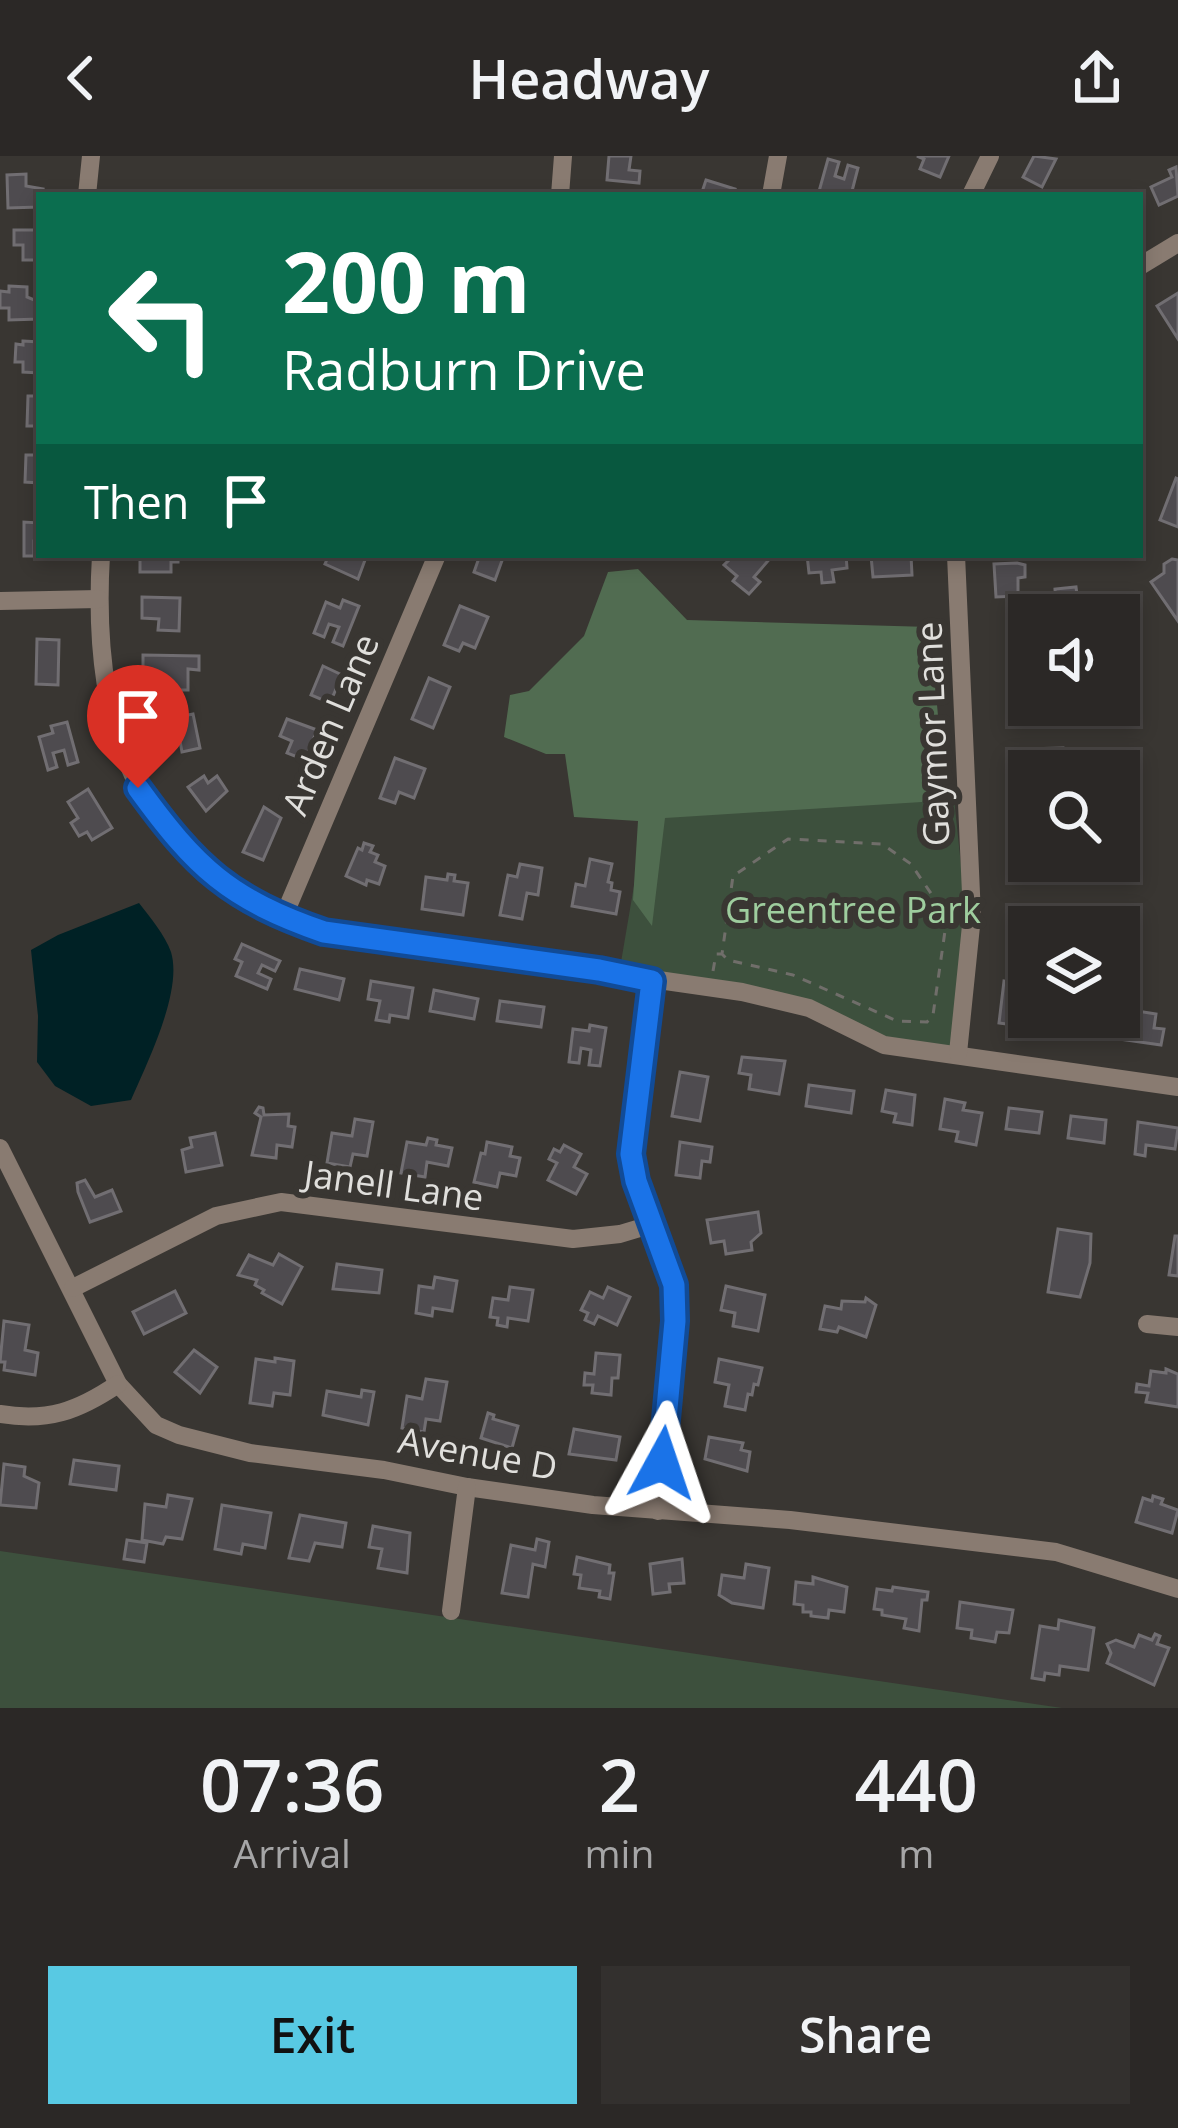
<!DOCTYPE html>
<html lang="en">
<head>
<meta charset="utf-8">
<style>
	body { margin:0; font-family:"Open Sans",sans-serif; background:#33302e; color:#f1f3f6; height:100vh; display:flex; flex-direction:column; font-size:45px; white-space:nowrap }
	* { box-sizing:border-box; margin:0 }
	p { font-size:39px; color:#a6a6a7 }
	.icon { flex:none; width:66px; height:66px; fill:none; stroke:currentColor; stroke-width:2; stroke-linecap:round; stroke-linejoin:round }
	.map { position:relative; height:1552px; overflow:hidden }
	.side { display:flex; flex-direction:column; background:#2b2826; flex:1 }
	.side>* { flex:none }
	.banner { position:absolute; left:36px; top:36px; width:1107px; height:366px; border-radius:0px; box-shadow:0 6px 18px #0003,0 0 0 3px #474443; background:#0b6e4f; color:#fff; overflow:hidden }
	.buttons { position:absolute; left:1008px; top:438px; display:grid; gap:24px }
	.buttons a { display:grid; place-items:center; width:132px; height:132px; border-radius:0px; background:#2b2826; box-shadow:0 6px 18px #0003,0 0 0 3px #474443; font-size:60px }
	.pin { position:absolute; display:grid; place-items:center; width:102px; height:102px; color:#fff; margin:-123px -51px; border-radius:50% 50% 50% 0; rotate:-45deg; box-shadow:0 0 12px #0007 }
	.pin .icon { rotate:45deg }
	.me { position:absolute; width:132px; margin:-66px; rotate:5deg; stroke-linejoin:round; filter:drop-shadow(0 0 9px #0008) }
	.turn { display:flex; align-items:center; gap:42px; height:252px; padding:0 48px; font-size:54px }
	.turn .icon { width:156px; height:156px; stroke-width:2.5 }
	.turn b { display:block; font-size:84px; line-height:102px }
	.then { display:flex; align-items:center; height:114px; padding:0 48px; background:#0003; gap:24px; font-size:45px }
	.eta { display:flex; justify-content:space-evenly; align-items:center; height:204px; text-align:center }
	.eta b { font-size:72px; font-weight:600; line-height:84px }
	.cta { display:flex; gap:24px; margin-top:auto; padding:24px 48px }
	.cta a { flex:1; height:138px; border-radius:0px; background:#58c9e3; color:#111; font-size:48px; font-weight:600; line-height:138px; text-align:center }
	.cta a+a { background:#33302e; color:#f1f3f6 }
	header { display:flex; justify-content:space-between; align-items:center; height:156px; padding:0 48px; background:#2b2826; font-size:54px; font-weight:600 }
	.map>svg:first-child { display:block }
	.green { fill:#3d503d }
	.forest { fill:#516c51 }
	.water { fill:#002125 }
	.building { fill:#4e4b4f; stroke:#716e72; stroke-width:3 }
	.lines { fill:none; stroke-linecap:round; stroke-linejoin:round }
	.path { stroke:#706e6a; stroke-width:3; stroke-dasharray:9 9; stroke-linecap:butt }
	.street { stroke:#897b71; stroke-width:18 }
	.route-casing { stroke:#114b97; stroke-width:30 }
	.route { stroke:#1a73e8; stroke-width:21 }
	.labels { text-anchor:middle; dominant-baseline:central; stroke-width:12; stroke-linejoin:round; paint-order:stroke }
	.street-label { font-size:36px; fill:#e0dfdc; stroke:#393632 }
	.park-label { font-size:36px; fill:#9ecd9e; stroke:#393632 }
</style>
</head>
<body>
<header><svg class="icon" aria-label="back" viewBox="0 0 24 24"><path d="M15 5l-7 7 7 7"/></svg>Headway<svg class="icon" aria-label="share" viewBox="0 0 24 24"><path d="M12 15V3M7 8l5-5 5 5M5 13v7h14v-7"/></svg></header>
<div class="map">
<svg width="1178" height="1552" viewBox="0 0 1178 1552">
	<rect width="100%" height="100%" fill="#393632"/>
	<g class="green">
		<polygon points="953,633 966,757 952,891 884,889 809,852 619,818 646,659"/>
		<polygon points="0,1395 1062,1552 0,1552"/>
	</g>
	<polygon class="forest" points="638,413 687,464 930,471 942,604 922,646 665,662 652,770 633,744 638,665 574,661 565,598 546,598 504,581 510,539 529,535 584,480 608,416"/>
	<path class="water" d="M139,747C150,761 165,779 171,796C183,835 147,907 131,944L91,950L55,930L37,906L38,860L31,794L58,779Z"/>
	<g class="building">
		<polygon points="609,0 631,0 629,14 640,15 639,27 607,24"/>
		<polygon points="917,0 949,0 940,21 920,13 924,3"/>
		<polygon points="1034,0 1056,3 1042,31 1023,21"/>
		<polygon points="828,3 839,6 835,20 844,23 848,9 858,12 851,39 818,39"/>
		<polygon points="1176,11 1178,40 1159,49 1151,31 1172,21 1169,14"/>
		<polygon points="26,18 26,30 43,33 39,51 8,52 7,19"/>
		<polygon points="706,24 735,33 733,39 701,39"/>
		<polygon points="14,74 39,74 39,104 23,104 23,89 14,89"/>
		<polygon points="9,130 27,131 27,141 39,146 39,163 9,164 9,152 0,152 0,135 9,136"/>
		<polygon points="1178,137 1178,183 1157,150"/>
		<polygon points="23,185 39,186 39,217 23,216 23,206 15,206 16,188 23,189"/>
		<polygon points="28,240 39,240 39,270 27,270"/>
		<polygon points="26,299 39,299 39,327 25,326"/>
		<polygon points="1176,322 1178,323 1178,371 1160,364"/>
		<polygon points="39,358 39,385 34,385 34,400 24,400 24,366 39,367"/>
		<polygon points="140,399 178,399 178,406 171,406 171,416 140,416"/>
		<polygon points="329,399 358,399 365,404 358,423 325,408"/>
		<polygon points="480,399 504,399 495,424 474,416"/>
		<polygon points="728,399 773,399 754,421 760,426 749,438 733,425 737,420 724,409 731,402"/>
		<polygon points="807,399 846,399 847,412 832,414 834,426 822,427 821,416 809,417"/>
		<polygon points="891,399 911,399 912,419 873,421 871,400"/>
		<polygon points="1172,403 1178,404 1178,465 1151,426 1164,417 1164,408"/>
		<polygon points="1017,407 1025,409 1025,421 1018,422 1018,440 996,441 994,408"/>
		<polygon points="1076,431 1078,447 1056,449 1055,433"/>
		<polygon points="142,441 180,442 179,475 158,474 159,463 142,462"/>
		<polygon points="343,444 359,450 343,490 333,486 339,471 329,468 324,481 314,477 326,446 340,452"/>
		<polygon points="460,450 488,461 475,492 463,487 459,495 444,489"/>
		<polygon points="1029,472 1029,502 1021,502 1020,473"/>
		<polygon points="37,483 59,484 58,529 36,528"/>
		<polygon points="143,499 199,500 199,514 188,513 188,534 165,534 165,522 143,518"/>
		<polygon points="323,510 342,519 330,547 311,539"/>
		<polygon points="429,522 450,531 433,572 412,563"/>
		<polygon points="1029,531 1029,549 1043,549 1043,554 1052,554 1052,569 1012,570 1012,549 1021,549 1020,532"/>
		<polygon points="193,558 200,592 182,596 180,585 161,588 156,565"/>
		<polygon points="287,563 317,574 305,604 287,597 292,585 280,580"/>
		<polygon points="67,566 78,606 68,609 64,594 53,597 57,611 48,614 39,581 53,577 51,570"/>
		<polygon points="1063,592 1064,615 1029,615 1029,633 1017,633 1016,613 1023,613 1023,593"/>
		<polygon points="395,602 425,613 414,642 399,636 395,647 380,642"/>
		<polygon points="204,620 208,627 217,620 227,635 206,655 188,631"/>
		<polygon points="88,633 112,672 92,684 87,676 79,680 71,667 78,662 68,646"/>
		<polygon points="264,651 281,662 263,704 243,696"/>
		<polygon points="364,687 373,690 370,696 378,699 375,706 385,710 379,728 367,724 366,729 346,720 358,692 362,694"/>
		<polygon points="590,703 612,708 608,726 612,727 611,734 620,736 616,758 572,750 576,728 585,730"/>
		<polygon points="520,708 542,712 538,739 527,737 522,763 500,759 508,719 517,721"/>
		<polygon points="448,718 455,719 454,725 468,727 463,759 422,753 426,721 447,724"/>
		<polygon points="242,788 280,805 275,815 262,809 258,817 271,823 267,833 236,820 242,806 235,803"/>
		<polygon points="300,813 344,823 339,844 295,833"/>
		<polygon points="371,825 413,832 408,862 390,859 389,866 376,864 380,845 368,843"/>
		<polygon points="1004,825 1014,827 1012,841 1021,842 1023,827 1029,828 1029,861 1015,859 1014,869 999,867"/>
		<polygon points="434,834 478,843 474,863 430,855"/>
		<polygon points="500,845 544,851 541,871 497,865"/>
		<polygon points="1124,846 1138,848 1137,855 1156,858 1154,872 1164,873 1161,889 1119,883"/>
		<polygon points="1057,861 1097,861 1095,880 1074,878 1075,868 1057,866"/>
		<polygon points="590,869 606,872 600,910 589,909 591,894 581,892 579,907 569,906 573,873 589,875"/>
		<polygon points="742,901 785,905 779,938 749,933 751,919 739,917"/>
		<polygon points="680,916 708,921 700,965 672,960"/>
		<polygon points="809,929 854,935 851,957 806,950"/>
		<polygon points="886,934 915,939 912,969 894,966 896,958 882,955"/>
		<polygon points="945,943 965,947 963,954 982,957 976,989 956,985 958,976 940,973"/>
		<polygon points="259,951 263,952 264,959 289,958 288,970 295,971 292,991 277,989 276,1002 252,999 261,961 255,957"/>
		<polygon points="1009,952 1042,956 1039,977 1006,973"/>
		<polygon points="1071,960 1106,964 1104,987 1068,982"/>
		<polygon points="355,963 373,966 367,1000 353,998 350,1011 327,1007 332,977 352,980"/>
		<polygon points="1138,966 1178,972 1175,993 1146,989 1145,1000 1135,998"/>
		<polygon points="215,977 222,1009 186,1016 182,994 192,991 190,982"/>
		<polygon points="428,982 437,984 436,989 452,992 448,1010 427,1006 425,1021 401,1017 407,986 426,989"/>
		<polygon points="487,986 512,991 510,1000 520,1002 516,1020 500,1017 497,1031 474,1026 481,997 485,998"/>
		<polygon points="680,986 712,991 710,1006 702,1005 700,1022 676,1019"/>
		<polygon points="564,989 581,998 574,1011 587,1018 576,1038 548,1024 557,1007 549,1003 554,993 560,996"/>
		<polygon points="85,1024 95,1041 112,1034 121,1055 90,1066 78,1036 77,1027"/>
		<polygon points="758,1056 761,1077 751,1086 752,1094 726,1098 724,1085 711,1087 707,1064"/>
		<polygon points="1058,1073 1091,1078 1090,1107 1080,1141 1048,1136"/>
		<polygon points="1175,1080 1178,1080 1178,1120 1169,1119"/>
		<polygon points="279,1098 302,1111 282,1148 262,1137 264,1134 255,1129 257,1124 238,1119 249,1099 273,1109"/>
		<polygon points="337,1108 382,1114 379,1137 333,1133"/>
		<polygon points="435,1121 457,1125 452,1155 433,1152 432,1160 416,1157 419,1130 433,1132"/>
		<polygon points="726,1130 765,1139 758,1175 733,1170 735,1157 721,1154"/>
		<polygon points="510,1131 533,1134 528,1165 508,1162 507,1171 497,1169 498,1162 490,1161 493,1142 508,1144"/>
		<polygon points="608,1131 630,1141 617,1169 598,1160 594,1168 585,1164 588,1157 581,1154 590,1136 603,1142"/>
		<polygon points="175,1135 186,1157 144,1178 133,1156"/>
		<polygon points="866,1142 876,1149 866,1181 839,1171 837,1176 820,1173 825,1150 841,1153 842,1145 865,1146"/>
		<polygon points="4,1165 29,1169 25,1194 38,1197 35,1219 4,1214 5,1206 0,1206"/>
		<polygon points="194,1194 217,1211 200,1237 175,1216"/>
		<polygon points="596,1197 620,1199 618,1222 612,1222 611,1239 592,1237 593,1229 584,1229 585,1217 594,1218"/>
		<polygon points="275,1202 294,1205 290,1239 274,1237 272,1250 250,1247 256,1203 275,1206"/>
		<polygon points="719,1203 762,1212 758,1229 754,1228 752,1239 748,1238 745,1254 725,1250 729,1229 715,1226"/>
		<polygon points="1166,1213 1178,1218 1178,1251 1146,1246 1148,1237 1136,1236 1137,1228 1149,1230 1151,1215 1166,1217"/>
		<polygon points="426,1223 447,1226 440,1265 426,1263 424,1276 402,1272 407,1240 422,1243"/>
		<polygon points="362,1234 374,1236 368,1269 323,1259 327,1235 361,1241"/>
		<polygon points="488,1257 494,1259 493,1263 518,1270 512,1292 481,1282"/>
		<polygon points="574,1273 620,1281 616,1304 569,1298"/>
		<polygon points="709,1281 743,1287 741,1294 750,1296 747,1315 705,1303"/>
		<polygon points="74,1304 119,1310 116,1334 70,1328"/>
		<polygon points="4,1308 25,1311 24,1320 39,1327 36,1352 0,1349"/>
		<polygon points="168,1339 192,1343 182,1383 166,1381 163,1388 142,1384 145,1348 166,1351"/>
		<polygon points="1153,1340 1163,1343 1161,1348 1178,1354 1172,1377 1136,1366 1143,1342 1152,1345"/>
		<polygon points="222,1349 271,1357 265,1392 243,1388 241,1398 215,1393"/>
		<polygon points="300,1359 346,1367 342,1391 315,1387 309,1405 289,1402"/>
		<polygon points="373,1370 410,1377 407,1417 378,1412 382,1393 369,1391"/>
		<polygon points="537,1383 549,1386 545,1411 533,1408 528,1441 502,1437 511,1389 535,1394"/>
		<polygon points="127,1384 147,1387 144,1406 124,1403"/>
		<polygon points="577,1401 610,1409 609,1417 614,1417 610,1443 599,1441 600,1435 579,1432 581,1419 574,1418"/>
		<polygon points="682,1403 684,1427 669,1428 670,1436 653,1438 650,1408"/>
		<polygon points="746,1408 769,1412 763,1452 732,1447 719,1439 722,1419 744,1422"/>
		<polygon points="813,1421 847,1431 844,1456 829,1454 828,1462 811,1460 811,1456 803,1456 803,1449 794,1448 796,1426 813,1428"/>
		<polygon points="893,1431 928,1436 927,1444 922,1444 919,1475 904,1472 906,1463 882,1459 882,1454 874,1453 877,1433 892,1435"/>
		<polygon points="960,1446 1013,1454 1009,1477 997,1476 995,1486 971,1482 972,1474 957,1472"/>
		<polygon points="1059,1464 1094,1472 1088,1514 1060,1510 1059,1519 1045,1517 1044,1524 1032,1522 1040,1470 1058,1473"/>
		<polygon points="1155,1478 1160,1480 1157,1488 1169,1492 1154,1529 1107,1507 1111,1497 1107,1488 1116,1484 1134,1491 1139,1479 1152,1484"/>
	</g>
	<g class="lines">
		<polyline class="path" points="713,815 716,798 722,798 733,720 788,683 882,688 911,708 947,761 933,859 927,866 897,865 793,819 728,804 722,798"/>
		<g class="street">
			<polyline points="87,39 91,0"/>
			<polyline points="560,39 563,0"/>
			<polyline points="771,39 778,0"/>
			<polyline points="971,39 990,0"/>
			<polyline points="1140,110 1178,87"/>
			<path d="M101,399C90,583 141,712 324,776L742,836L809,852L884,889L1178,931"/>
			<polyline points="956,399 972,760 958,897"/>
			<polyline points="0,445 99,443"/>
			<polyline points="283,762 437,399"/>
			<polyline points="653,825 631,998 636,1025 674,1129 675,1165 658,1355"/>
			<polyline points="0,992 118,1228 156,1269 179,1279 250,1297 384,1314 467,1331 593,1349 790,1364 1056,1396 1178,1433"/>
			<polyline points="73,1132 216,1060 281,1046 573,1083 620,1078 650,1069"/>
			<polyline points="1147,1168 1178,1171"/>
			<path d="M0,1258C48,1266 78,1255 118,1228"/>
			<polyline points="451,1455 467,1331"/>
		</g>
	</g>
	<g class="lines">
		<g class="route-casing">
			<path id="route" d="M138,632C196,712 229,743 324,776L599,814L652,825L631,998L636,1025L674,1129L675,1165L662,1307"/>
		</g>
		<use href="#route" class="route"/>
	</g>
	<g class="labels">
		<g class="street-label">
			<text transform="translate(330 568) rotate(-67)">Arden Lane</text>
			<text transform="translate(932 578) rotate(-92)">Gaymor Lane</text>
			<text transform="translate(394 1029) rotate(8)">Janell Lane</text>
			<text transform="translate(478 1297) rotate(10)">Avenue D</text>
		</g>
		<g class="park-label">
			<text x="853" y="753">Greentree Park</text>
		</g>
	</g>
</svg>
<div class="buttons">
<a><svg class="icon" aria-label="sound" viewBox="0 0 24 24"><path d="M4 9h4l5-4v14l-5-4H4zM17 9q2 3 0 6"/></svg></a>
<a><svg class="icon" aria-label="search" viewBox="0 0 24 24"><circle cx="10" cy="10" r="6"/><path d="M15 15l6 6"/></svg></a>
<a><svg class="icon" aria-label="layers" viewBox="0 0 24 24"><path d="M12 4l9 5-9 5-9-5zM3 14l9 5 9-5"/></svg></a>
</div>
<div class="pin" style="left:138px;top:632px;background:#d93025"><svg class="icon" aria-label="arrive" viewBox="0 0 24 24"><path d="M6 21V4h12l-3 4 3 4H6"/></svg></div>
<svg class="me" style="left:662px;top:1307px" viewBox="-20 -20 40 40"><path d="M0-17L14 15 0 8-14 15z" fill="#1a73e8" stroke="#fff" stroke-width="4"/></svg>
<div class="banner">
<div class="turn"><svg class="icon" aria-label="left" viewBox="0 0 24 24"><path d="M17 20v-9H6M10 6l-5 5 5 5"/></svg><div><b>200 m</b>Radburn Drive</div></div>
<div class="then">Then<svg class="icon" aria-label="arrive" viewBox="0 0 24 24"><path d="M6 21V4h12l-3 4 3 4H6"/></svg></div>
</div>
</div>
<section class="side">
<div class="eta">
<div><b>07:36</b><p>Arrival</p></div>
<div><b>2</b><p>min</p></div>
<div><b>440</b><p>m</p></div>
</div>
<div class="cta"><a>Exit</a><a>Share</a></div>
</section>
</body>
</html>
